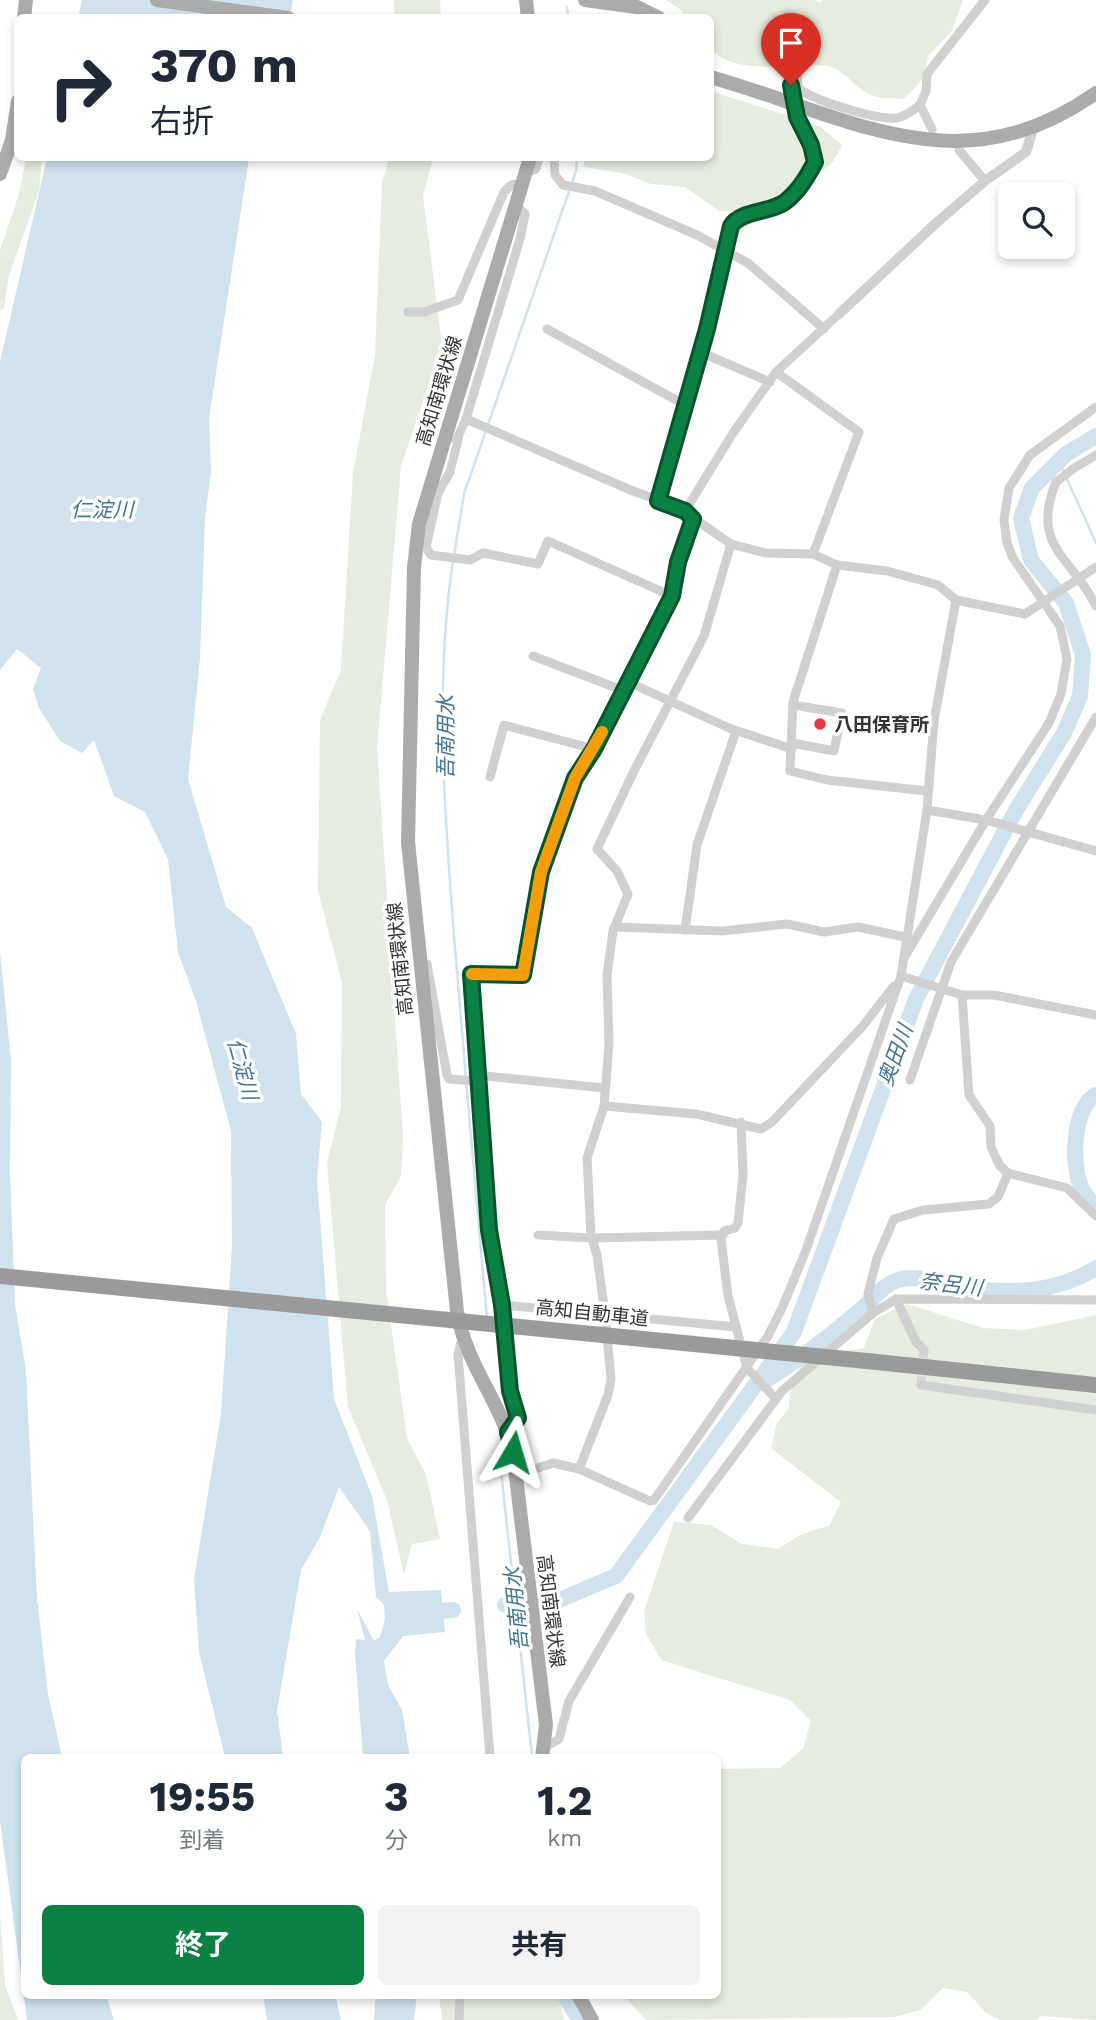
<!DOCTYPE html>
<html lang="ja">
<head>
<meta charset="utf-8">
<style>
	body { margin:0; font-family:"Work Sans","Noto Sans JP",sans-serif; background:#f2f2f3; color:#1f2937; height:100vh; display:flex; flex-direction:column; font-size:26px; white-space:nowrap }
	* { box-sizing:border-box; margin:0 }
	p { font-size:23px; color:#747a83 }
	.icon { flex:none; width:38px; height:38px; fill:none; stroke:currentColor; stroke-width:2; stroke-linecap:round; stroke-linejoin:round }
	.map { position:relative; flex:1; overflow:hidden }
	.side { position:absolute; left:21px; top:1754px; width:700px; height:245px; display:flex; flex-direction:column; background:#fff; border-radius:10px; box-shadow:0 4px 10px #0003 }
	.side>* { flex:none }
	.top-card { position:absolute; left:14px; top:14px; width:700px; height:147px; border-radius:10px; box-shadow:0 4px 10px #0003; background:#fff; color:#1f2937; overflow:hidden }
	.buttons { position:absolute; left:998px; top:182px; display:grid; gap:14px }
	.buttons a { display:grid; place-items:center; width:77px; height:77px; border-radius:10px; background:#fff; box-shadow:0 4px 10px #0003; font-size:35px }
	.pin { position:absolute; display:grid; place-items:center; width:60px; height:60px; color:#fff; margin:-72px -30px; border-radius:50% 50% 50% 0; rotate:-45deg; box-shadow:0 0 7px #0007 }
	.pin .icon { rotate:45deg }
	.me { position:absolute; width:77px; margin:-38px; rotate:7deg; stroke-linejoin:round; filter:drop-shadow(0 0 5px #0008) }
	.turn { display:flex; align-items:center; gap:24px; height:147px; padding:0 21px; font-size:32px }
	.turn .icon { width:91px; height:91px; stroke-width:2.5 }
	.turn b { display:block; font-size:49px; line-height:60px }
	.eta { display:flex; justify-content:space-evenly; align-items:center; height:119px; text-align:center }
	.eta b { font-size:42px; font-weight:700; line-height:49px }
	.action { display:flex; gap:14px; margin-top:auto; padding:14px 21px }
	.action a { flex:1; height:80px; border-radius:10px; background:#0b8043; color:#fff; font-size:28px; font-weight:700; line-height:80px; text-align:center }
	.action a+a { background:#f2f2f3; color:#1f2937 }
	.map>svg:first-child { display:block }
	.green { fill:#e6ecdf }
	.water { fill:#cfe2ee }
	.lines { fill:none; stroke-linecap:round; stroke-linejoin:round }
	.stream { stroke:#cfe2ee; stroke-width:2.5 }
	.river { stroke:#cfe2ee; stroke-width:16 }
	.minor-tunnel { stroke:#d6d6d6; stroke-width:9; stroke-dasharray:9 4.5; stroke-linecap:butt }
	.minor { stroke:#d0d0d0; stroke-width:9 }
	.tertiary { stroke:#d0d0d0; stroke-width:10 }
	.primary { stroke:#ababab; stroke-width:14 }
	.motorway { stroke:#9a9a9a; stroke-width:16 }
	.minor-bridge { stroke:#d0d0d0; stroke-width:9 }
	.motorway-bridge { stroke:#9a9a9a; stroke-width:16 }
	.route-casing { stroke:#07532c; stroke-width:18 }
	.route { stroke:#0b8043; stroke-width:12 }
	.slow { stroke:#f59e0b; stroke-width:12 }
	.poi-dot { fill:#e63946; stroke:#fff; stroke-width:2.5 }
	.labels { text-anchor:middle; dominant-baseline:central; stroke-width:7; stroke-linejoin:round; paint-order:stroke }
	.street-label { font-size:19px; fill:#333; stroke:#fff }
	.poi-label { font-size:19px; font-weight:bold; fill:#333; stroke:#fff; text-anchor:start }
	.water-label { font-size:21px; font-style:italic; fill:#3f7597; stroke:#fff }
</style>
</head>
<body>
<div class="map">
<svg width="1096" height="2020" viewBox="0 0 1096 2020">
	<rect width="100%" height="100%" fill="#fff"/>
	<g class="green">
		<polygon points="394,0 440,0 441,17 394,17"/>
		<path d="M666,0H814L820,3L823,0H963L951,32L928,56L922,80L904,99C893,98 876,99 867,93C854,86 841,67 827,66C788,62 741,77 711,50L710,18L685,17L681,10Z"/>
		<polygon points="711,91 819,126 842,145 833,162 801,190 746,211 719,211 685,187 651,184 622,173 584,167 584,158 710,158"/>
		<polygon points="26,158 42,158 39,191 9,275 4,308 0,310 0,250 19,194"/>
		<polygon points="389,158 433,158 423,196 442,345 401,466 377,748 403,1138 401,1176 385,1205 386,1290 407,1438 426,1475 440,1539 412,1544 404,1574 387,1500 348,1407 327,1163 341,1107 342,983 318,890 320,720 341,670 353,473 375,355 382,183"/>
		<polygon points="907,1304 983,1328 1026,1330 1096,1315 1096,2020 1041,2016 1036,2020 1000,2020 986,2013 967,1992 943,1988 920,2010 894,2017 646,2020 623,1995 718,1995 718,1769 780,1768 803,1749 811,1721 790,1700 661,1660 646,1633 644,1612 674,1522 711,1525 742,1544 778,1549 800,1535 830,1525 841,1502 771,1448 777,1423 789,1408 791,1380 807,1358 864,1348 875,1319"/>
		<polygon points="0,1912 5,1985 18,2020 0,2020"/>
		<polygon points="439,1995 555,1995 559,2000 564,2020 442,2020"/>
	</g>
	<g class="water">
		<polygon points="82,0 293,0 290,17 78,18"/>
		<polygon points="47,158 249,158 209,418 211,472 205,518 200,658 188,779 226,907 252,928 296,1034 301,1094 322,1122 317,1178 334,1399 372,1496 389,1592 441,1590 445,1632 403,1636 384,1661 388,1685 402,1710 410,1757 363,1757 355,1654 356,1639 365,1640 357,1609 374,1641 380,1637 385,1619 384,1605 376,1597 370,1531 339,1487 320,1537 301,1570 277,1711 283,1757 225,1757 199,1652 194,1580 221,1414 232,1245 231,1131 196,1001 178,952 168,859 145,812 114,796 94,740 82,753 60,741 39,708 33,689 41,668 17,649 0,670 0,362"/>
		<polygon points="0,952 11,1060 10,1173 15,1305 26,1371 37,1598 48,1695 62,1757 24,1757 24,1995 106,1995 114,2020 27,2020 0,1821"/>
		<polygon points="263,1995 335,1995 341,2020 267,2020"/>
		<polygon points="376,1995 417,1995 414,2020 374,2020"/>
	</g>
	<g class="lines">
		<g class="stream">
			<polyline points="567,7 568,18"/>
			<polyline points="1059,461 1064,473"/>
			<polyline points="1067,479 1096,543"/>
			<polyline points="454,555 464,494 576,171 577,158"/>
			<path d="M453,561C434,686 445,822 455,948C465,1072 476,1195 487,1319"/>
			<polyline points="500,1462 532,1756"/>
		</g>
		<g class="river">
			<path d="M1096,1095C1072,1107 1071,1167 1082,1189C1085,1196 1092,1202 1096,1207"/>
			<path d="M761,1383C798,1361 833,1334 865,1306C876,1296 883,1285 898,1280C919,1273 946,1286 967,1288C1013,1294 1056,1293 1096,1268"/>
			<polyline points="505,1605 557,1601 616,1576 794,1332 916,999 1016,810 1064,733 1080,696 1083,655 1066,603 1031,560 1021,518 1032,488 1066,454 1096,436"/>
			<polyline points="422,1612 453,1610"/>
			<polyline points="564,1995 580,2020"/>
		</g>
		<polyline class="minor-tunnel" points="921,1385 924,1350"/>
		<g class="minor">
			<path d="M802,62L797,68L798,87C809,100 878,120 896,118C905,117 914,110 920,105"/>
			<polyline points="932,129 920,105 926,91 927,74 985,0"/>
			<polyline points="959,150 985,181"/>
			<polyline points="554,158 555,175 563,185 595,191 697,235 748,263 824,329"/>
			<polyline points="528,172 536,169 539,158"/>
			<polyline points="408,312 424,312 458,300 504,192 511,185 524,183"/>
			<polyline points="547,329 685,405"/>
			<polyline points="700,352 770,382"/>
			<polyline points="776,372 859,432 813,554"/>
			<polyline points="466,419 633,491 676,506 731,544 765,553 813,554 837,565 887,571 938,585 956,600 1025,614 1096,567"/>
			<polyline points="459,436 450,472 438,493 426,547 431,555 470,560 483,553 538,564 548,541 672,596"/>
			<polyline points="456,441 466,419 520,239 525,214 517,206"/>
			<polyline points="1071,470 1096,455"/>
			<path d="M1056,482C1030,547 1071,555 1096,606"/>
			<path d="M658,501L707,329L731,226C743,207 786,215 807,177C810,171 816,164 815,157C815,143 802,130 797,117"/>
			<polyline points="685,511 733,433 776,372 839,314"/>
			<polyline points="837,565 793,702 790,771 827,780 927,791"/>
			<polyline points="533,656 622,690"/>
			<polyline points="626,681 729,728 792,749"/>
			<polyline points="792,743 834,751 842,713 793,705"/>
			<polyline points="490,777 504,725 594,749"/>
			<polyline points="927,810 986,820 1096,851"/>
			<polyline points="615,927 723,931 787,924 824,932 858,927 905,937"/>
			<polyline points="685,930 697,845 736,731"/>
			<polyline points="904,958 986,820 1049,723 1061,694 1067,659 1060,626 1013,558 1007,543 1004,520 1009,488 1030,455 1096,407"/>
			<polyline points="427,964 447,1075 449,1079 475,1081 479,1090 489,1230 502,1305 510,1391 518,1417 508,1432"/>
			<polyline points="901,976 962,995 994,995 1096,1015"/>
			<polyline points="962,995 969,1095 990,1126 991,1147 1000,1166 1008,1173 1067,1188 1096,1216"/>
			<polyline points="475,1075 604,1088"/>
			<polyline points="910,1080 951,962 1096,717"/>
			<polyline points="478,1083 471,974 523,975 541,872 575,778 594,749 672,596 678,562 693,519"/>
			<polyline points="604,1106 696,1114 761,1129 772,1122 862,1027 894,986"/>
			<polyline points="741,1122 743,1175 738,1223 735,1228 724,1231 721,1239 728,1296 747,1368 776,1399"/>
			<polyline points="538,1235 592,1238 723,1235"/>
			<polyline points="896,1299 916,1342 924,1350"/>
			<polyline points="502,1305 736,1327"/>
			<polyline points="873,1313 868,1294 877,1258 894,1219 923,1210 989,1204 998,1197 1008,1173"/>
			<polyline points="462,1338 458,1354 490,1757"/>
			<polyline points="921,1385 1096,1410"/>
			<polyline points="579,1469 650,1501 654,1500 768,1336 783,1306 806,1250 901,976 927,810 934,721 956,600"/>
			<polyline points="516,1475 553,1463 579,1469 608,1395 611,1379 605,1314 597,1255 591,1236 587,1158 604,1106 609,1044 607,975 613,931 628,894 617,871 597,849 634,771 704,636 731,544"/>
			<polyline points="688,1518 782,1391 873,1313 896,1299 1096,1300"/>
			<polyline points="545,1747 559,1739 569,1701 630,1597"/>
			<polyline points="459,2020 460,1995"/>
		</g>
		<polyline class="tertiary" points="839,314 935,224 985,181 1026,152 1033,129"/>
		<g class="primary">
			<polyline points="157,0 288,18"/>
			<polyline points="526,0 528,18"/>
			<polyline points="585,0 637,7 659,18"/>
			<polyline points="24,18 26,0"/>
			<path d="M710,77C850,116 958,190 1096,93"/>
			<path d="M530,158L419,524L414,567L408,842L457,1311C467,1368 500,1399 513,1452L546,1725L542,1757"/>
			<polyline points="0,174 12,140 18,101"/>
			<polyline points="578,1995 592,2020"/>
		</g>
		<polyline class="motorway" points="867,1361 1096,1385"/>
		<g class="minor-bridge">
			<polyline points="791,85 797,117"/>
			<polyline points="1056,482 1073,469"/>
		</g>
		<polyline class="motorway-bridge" points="0,1276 867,1361"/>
	</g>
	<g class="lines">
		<g class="route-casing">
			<path id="route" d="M513,1452L508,1432L518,1418L510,1391L502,1305L489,1230L471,974L523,975L541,872L575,778L594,749L672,596L678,562L693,519L685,511L658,501L707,329L731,226C741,210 770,213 785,202C799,191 807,177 815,162L811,145L797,117L791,85"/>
		</g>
		<use href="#route" class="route"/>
		<polyline class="slow" points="472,974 523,975 541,872 575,778 602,732"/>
	</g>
	<circle class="poi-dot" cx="820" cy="724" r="7"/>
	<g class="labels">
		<g class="street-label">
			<text transform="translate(439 391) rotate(-73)">高知南環状線</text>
			<text transform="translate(400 959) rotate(-96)">高知南環状線</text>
			<text transform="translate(592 1313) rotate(6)">高知自動車道</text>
			<text transform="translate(551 1611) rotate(83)">高知南環状線</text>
		</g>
		<g class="poi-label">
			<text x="834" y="724">八田保育所</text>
		</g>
		<g class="water-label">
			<text x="102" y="509">仁淀川</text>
			<text transform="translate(445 737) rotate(-90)">吾南用水</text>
			<text transform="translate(895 1055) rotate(-70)">奥田川</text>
			<text transform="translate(243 1069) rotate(75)">仁淀川</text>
			<text transform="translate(951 1284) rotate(7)">奈呂川</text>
			<text transform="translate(516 1609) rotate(-96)">吾南用水</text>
		</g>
	</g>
</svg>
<div class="buttons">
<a><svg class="icon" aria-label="search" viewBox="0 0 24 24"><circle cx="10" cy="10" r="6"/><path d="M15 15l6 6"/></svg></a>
</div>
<div class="pin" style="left:791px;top:85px;background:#d93025"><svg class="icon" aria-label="arrive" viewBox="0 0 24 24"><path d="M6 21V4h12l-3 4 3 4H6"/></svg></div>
<svg class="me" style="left:513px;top:1452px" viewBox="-20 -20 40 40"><path d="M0-17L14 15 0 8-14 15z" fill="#0b8043" stroke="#fff" stroke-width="4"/></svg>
<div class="top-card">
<div class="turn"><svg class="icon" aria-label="right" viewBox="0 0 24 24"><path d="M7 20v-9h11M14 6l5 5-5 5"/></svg><div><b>370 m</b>右折</div></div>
</div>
<section class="side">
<div class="eta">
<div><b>19:55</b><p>到着</p></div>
<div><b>3</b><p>分</p></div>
<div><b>1.2</b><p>km</p></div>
</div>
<div class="action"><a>終了</a><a>共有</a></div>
</section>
</div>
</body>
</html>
